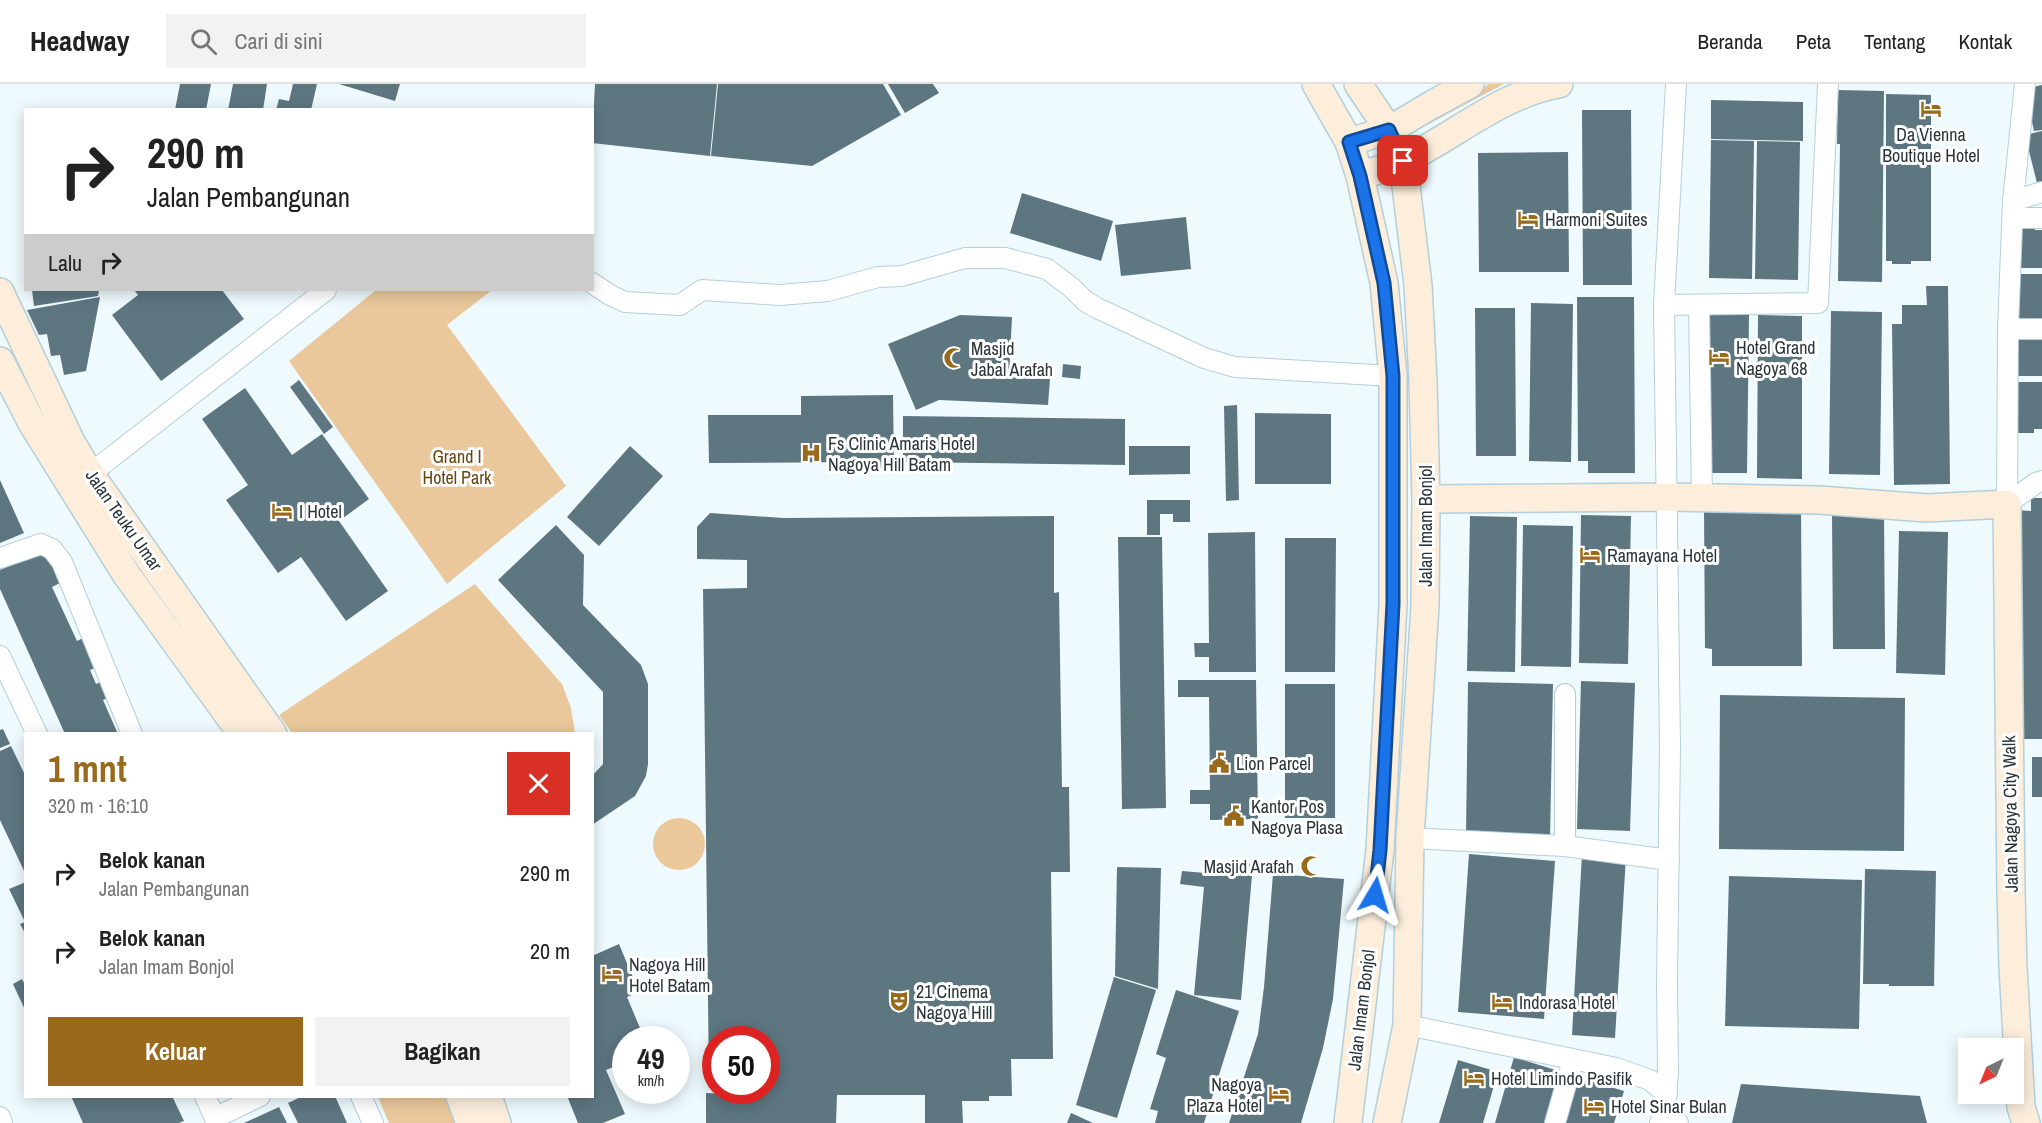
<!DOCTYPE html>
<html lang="id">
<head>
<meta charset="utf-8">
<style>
	body { margin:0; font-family:"Archivo Narrow",sans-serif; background:#f2f2f2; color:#222; height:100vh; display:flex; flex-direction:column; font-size:22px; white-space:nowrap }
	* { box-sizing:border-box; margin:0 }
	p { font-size:20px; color:#767676 }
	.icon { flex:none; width:33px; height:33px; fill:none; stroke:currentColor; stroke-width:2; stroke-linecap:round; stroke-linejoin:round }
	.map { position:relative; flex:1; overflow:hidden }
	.side { position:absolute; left:24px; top:648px; width:570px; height:366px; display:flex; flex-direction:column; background:#fff; border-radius:0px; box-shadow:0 3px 15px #0003 }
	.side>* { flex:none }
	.banner { position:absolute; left:24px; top:24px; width:570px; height:183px; border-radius:0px; box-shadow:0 3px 15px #0003; background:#fff; color:#222; overflow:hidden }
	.needle { width:39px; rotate:223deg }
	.tools { position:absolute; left:1958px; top:954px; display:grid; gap:12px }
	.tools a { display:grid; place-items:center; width:66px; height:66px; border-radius:0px; background:#fff; box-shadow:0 3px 15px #0003; font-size:30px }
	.speed { position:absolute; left:612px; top:942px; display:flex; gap:12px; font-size:30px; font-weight:700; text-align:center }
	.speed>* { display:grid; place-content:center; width:78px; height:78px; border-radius:50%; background:#fff; box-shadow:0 3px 15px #0003; line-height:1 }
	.speed small { font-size:15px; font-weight:400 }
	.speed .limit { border:9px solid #d22; background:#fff; color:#111 }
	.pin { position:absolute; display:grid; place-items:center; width:51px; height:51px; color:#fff; margin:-26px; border-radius:12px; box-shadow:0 3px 9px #0006 }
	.me { position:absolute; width:66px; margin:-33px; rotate:7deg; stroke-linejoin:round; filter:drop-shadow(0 0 4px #0008) }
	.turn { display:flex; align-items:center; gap:21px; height:126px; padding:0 24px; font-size:27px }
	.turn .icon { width:78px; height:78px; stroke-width:2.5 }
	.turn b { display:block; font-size:42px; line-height:51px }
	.then { display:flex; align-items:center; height:57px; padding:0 24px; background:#0003; gap:12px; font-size:22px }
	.round { display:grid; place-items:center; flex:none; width:63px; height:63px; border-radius:0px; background:#f2f2f2 }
	.head { display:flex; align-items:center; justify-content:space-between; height:102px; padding:0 24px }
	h1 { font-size:36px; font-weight:700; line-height:45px; color:#9a6a1c }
	.cta { display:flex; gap:12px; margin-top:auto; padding:12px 24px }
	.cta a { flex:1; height:69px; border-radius:0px; background:#9a6a1c; color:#fff; font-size:24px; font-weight:700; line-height:69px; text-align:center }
	.cta a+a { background:#f2f2f2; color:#222 }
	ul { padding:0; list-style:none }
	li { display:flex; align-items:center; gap:18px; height:78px; padding:0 24px }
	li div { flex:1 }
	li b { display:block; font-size:22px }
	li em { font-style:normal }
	header { display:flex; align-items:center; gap:36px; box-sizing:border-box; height:84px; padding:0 30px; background:#fff; border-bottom:2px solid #e0e0e0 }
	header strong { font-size:28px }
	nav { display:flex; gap:33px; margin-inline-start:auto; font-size:21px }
	.search { width:420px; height:54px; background:#f2f2f2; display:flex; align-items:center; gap:15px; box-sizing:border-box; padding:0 21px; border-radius:0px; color:#767676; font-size:22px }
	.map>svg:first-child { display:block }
	.green { fill:#eac89b }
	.building { fill:#5d7680 }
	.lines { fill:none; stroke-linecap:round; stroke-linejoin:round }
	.street-casing { stroke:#b4cfdb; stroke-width:22 }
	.secondary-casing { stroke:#b4cfdb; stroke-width:30 }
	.street { stroke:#fff; stroke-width:20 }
	.secondary { stroke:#fceedb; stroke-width:27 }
	.route-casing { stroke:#114b97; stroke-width:15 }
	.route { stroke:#1a73e8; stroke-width:10 }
	.labels { text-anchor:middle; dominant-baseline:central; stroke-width:6; stroke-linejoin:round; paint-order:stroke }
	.poi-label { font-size:18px; fill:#2a3539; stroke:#fff; text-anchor:start }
	.park-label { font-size:18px; fill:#674610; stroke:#fff }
	.street-label { font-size:18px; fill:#2a3539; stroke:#fff }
</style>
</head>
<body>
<header>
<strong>Headway</strong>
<div class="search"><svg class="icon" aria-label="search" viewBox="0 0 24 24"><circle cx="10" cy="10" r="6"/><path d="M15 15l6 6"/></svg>Cari di sini</div>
<nav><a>Beranda</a><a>Peta</a><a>Tentang</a><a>Kontak</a></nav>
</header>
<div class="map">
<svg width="2042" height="1039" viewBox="0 0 2042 1039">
	<rect width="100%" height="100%" fill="#eefafe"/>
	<g class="green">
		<polygon points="1489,0 1504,0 1423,43 1417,43 1460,15"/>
		<polygon points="376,206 492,206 447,241 566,402 447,500 289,277"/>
		<polygon points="475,500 562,600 571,624 575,649 292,649 279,631"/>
		<circle cx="679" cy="760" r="26"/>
		<polygon points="378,1013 454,1013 463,1039 389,1039"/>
	</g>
	<g class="building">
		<polygon points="180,0 211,0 206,26 175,26"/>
		<polygon points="233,0 267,0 263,26 228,26"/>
		<polygon points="293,0 317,0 311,26 276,26 279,15 289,17"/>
		<polygon points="339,0 400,0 395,17"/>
		<polygon points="595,0 717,0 710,72 592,59"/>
		<polygon points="718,0 883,0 901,31 812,82 711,72"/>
		<polygon points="888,0 933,0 939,9 905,29"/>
		<polygon points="2042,1 2042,46 2034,47 2025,5"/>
		<polygon points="1838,6 1884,7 1882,198 1838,197 1840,60 1837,60"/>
		<polygon points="1886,10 1931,11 1931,177 1911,177 1911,180 1892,180 1892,177 1886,177"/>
		<polygon points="1711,16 1803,18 1803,57 1711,55"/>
		<polygon points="1582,26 1631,26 1632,201 1583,201"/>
		<polygon points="2042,47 2042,98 2037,99 2025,51"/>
		<polygon points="1711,56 1754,57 1752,195 1709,194"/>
		<polygon points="1757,57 1800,58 1798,196 1755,195"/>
		<polygon points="1568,68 1569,188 1479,188 1478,69"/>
		<polygon points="1022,109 1113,137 1101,177 1010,149"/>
		<polygon points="1186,133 1191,185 1121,192 1115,141"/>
		<polygon points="2014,141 2035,141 2035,146 2042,146 2042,184 2014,184"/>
		<rect x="2012" y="190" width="30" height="49"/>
		<polygon points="1926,202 1948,202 1950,400 1894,401 1892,240 1902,240 1902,221 1927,221"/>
		<polygon points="32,206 99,206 98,212 34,222"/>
		<polygon points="134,206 222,206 244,235 161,297 112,231 138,211"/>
		<polygon points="100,213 86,287 64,291 60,271 51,272 47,250 39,251 27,226"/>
		<polygon points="1577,213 1634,213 1635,389 1588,389 1588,377 1578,377"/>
		<polygon points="1531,219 1573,220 1571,378 1529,377"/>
		<polygon points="1475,224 1515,224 1516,372 1476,372"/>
		<polygon points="1831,227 1882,228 1880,391 1829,390"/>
		<polygon points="1707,229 1749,230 1747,389 1705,389"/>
		<polygon points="960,231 1012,233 1009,293 1050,295 1048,321 939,316 916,326 888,260"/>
		<polygon points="1758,231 1802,232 1802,395 1757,394"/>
		<rect x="2014" y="255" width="28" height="37"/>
		<polygon points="1063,280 1081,282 1080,295 1062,293"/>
		<polygon points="299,296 333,343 324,350 290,303"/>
		<polygon points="2011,298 2042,298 2042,345 2034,345 2034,349 2011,349"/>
		<polygon points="245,304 292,371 322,350 369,415 339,437 388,507 346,537 301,473 278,489 226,416 248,401 202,335"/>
		<polygon points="893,311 894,385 867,385 867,378 709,379 708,331 801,331 801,312"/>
		<polygon points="1237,321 1239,416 1226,417 1224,322"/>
		<polygon points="1255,329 1331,330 1331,400 1255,400"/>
		<polygon points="903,332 1125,335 1125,381 903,378"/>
		<polygon points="630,362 663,392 599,462 567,433"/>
		<polygon points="1129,362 1190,362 1190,390 1129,391"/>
		<polygon points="0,396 24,449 0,459"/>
		<polygon points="2031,414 2042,414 2042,655 2023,655 2023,636 2014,635 2016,426 2031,427"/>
		<polygon points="1147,416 1190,416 1190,438 1173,438 1173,430 1160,430 1160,451 1147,451"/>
		<polygon points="1704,423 1801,423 1802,582 1712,582 1712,565 1705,564"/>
		<polygon points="1832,426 1884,426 1885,565 1833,565"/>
		<polygon points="710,429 783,434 1054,432 1054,509 1059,508 1062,703 1069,703 1070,788 1051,788 1053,975 1011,975 1012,1012 989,1012 989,1017 962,1017 963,1039 925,1039 925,1011 837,1011 836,1039 706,1039 706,1009 762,1012 762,1006 766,1006 766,956 716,956 716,998 709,998 703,505 747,504 747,476 697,475 697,443"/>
		<polygon points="1581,431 1631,432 1628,580 1579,579"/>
		<polygon points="1470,432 1517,433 1515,588 1467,587"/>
		<polygon points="556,441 584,471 583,521 641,581 648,600 648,680 646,692 635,712 592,741 592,692 603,680 603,608 498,496"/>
		<polygon points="1523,441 1573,442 1571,583 1521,582"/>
		<polygon points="1899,447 1948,448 1945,591 1896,589"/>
		<polygon points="1255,448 1256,588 1209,588 1209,573 1195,573 1194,559 1209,559 1208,449"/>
		<polygon points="1118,453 1162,453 1166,724 1122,725"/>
		<polygon points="1285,454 1336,454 1335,588 1285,588"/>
		<polygon points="45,466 60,499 52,503 77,557 89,551 102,581 90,586 96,600 105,596 112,612 103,616 118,650 65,650 0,505 0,486"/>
		<polygon points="1178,596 1256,596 1258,735 1210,736 1210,720 1190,720 1190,706 1210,706 1209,613 1178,613"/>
		<polygon points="1581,597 1635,599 1630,747 1577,745"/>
		<polygon points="1468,598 1553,600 1550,754 1466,752"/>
		<rect x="1285" y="600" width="50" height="134"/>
		<polygon points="1720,611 1905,614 1904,767 1719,765"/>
		<polygon points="3,645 10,660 0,664 0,646"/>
		<polygon points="11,662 26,693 26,791 0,736 0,667"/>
		<rect x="2032" y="673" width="10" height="40"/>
		<polygon points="1469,770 1555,777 1544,935 1458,928"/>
		<polygon points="1582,770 1626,772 1615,954 1572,951"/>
		<polygon points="1206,776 1253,780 1241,916 1194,911 1204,803 1180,800 1182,787 1205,789"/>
		<polygon points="1117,783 1161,784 1158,905 1115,892"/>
		<polygon points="1865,785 1936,787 1934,902 1889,902 1889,900 1863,900"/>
		<polygon points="1273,790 1344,795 1333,915 1323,964 1301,1039 1229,1039 1258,950 1264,903"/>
		<polygon points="1729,792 1862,796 1859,945 1725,942"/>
		<polygon points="26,798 26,851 20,840 25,838 9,805"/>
		<polygon points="619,860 639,908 627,913 645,956 626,956 626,978 606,986 625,1030 603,1039 578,1039 567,1012 592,1012 592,872"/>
		<polygon points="1114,893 1156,906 1117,1034 1076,1021"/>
		<polygon points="22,895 26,903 26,928 13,900"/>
		<polygon points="1176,906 1239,927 1204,1039 1155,1039 1158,1027 1150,1025 1166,974 1156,970"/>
		<polygon points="1514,973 1562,988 1547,1039 1495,1039"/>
		<polygon points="1458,976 1498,988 1483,1039 1439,1039"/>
		<polygon points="1577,993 1624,1007 1614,1039 1563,1039"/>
		<polygon points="1741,1000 1920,1012 1927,1039 1732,1039"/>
		<polygon points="71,1012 172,1012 184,1037 179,1039 83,1039"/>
		<polygon points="303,1012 335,1012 347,1039 298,1039 288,1019"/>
		<polygon points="279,1023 287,1039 244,1039"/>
		<polygon points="1071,1029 1093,1039 1067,1039"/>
	</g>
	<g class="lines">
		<g class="street-casing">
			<g id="street">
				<polyline points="2013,117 2042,108"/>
				<polyline points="2014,134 2042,134"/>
				<polyline points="592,199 610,211 625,218 680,221 702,206 780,211 828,207 878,193 902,192 965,174 1005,174 1047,185 1071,203 1085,217 1097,224 1204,274 1235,283 1393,292"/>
				<polyline points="1664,221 1818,219 1828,0"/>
				<polyline points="1699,221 1702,414"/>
				<polyline points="2008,245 2042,245"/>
				<polyline points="90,390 326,206"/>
				<polyline points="2007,420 2008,245 2013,117 2025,0"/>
				<polyline points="2007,420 2036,399 2042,397"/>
				<polyline points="0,474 41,460 52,465 62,478 132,650"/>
				<polyline points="0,572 37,650"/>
				<polyline points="1565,610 1565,762"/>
				<polyline points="1410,754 1565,762 1669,776"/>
				<polyline points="1407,941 1616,984 1650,996 1667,1010"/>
				<polyline points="205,1012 217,1039"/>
				<polyline points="361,1012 373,1039"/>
				<polyline points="1665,1026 1678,1039"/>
				<polyline points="0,1033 2,1039"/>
				<polyline points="215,1034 260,1012"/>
				<polyline points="1555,1039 1573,976"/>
				<polyline points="1660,1039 1665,1026 1668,988 1667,901 1670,661 1664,221 1676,0"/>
			</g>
		</g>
		<g class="secondary-casing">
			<g id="secondary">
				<polyline points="1316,0 1349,58 1360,92 1384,199 1393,292 1393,520 1380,766 1348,1039"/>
				<polyline points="1358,0 1389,46 1403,77 1418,201 1423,297 1426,415 1425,522 1410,754 1407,941 1387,1039"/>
				<polyline points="1349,58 1389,46 1433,20 1470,0"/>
				<path d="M1360,92C1374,87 1390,83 1403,77C1455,52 1501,10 1559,0"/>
				<polyline points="0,208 71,358 90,390 273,650"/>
				<polyline points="0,277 32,339 126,490 242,650"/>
				<polyline points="1426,415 1668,413 1819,416 1927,424 2007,420 2011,807 2013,883 2021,1023 2026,1039"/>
				<polyline points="460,1012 470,1039"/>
				<polyline points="488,1012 497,1039"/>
			</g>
		</g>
		<use href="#street" class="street"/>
		<use href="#secondary" class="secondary"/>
	</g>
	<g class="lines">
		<g class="route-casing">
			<polyline id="route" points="1375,811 1380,766 1393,520 1393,292 1384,199 1360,92 1349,58 1389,46 1403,77"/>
		</g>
		<use href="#route" class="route"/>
	</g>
	<defs>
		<g id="hotel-bare" transform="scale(1.62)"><path d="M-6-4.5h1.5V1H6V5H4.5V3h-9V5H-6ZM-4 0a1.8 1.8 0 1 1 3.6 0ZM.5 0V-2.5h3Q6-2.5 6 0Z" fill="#9a6a1c" stroke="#fff" stroke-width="2.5" paint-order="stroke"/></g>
		<g id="mosque-bare" transform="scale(1.62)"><path d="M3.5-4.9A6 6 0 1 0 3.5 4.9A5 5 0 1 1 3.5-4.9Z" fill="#9a6a1c" stroke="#fff" stroke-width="2.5" paint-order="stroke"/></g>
		<g id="hospital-bare" transform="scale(1.62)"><path d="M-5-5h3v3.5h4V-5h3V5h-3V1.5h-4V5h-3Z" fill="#9a6a1c" stroke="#fff" stroke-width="2.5" paint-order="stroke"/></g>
		<g id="civic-bare" transform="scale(1.62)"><path d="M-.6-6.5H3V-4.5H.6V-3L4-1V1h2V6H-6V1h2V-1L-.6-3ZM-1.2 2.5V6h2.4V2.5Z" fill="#9a6a1c" stroke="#fff" stroke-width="2.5" paint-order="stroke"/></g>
		<g id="theatre-bare" transform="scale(1.62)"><path d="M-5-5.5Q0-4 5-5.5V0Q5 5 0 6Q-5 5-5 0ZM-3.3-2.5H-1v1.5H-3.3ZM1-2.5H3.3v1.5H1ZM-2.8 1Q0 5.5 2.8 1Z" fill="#9a6a1c" stroke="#fff" stroke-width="2.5" paint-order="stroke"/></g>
	</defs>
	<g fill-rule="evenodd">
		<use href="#hotel-bare" x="1931" y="25"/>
		<use href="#hotel-bare" x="1528" y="135"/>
		<use href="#hotel-bare" x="1719" y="273"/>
		<use href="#mosque-bare" x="954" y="274"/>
		<use href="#hospital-bare" x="811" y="369"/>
		<use href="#hotel-bare" x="282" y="427"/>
		<use href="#hotel-bare" x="1590" y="471"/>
		<use href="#civic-bare" x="1219" y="679"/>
		<use href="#civic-bare" x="1234" y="732"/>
		<use href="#mosque-bare" x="1311" y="782"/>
		<use href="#hotel-bare" x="612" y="890"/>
		<use href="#theatre-bare" x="899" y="917"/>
		<use href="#hotel-bare" x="1502" y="918"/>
		<use href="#hotel-bare" x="1474" y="994"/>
		<use href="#hotel-bare" x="1279" y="1010"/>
		<use href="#hotel-bare" x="1594" y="1022"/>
	</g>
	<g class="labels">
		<g class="poi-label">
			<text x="1931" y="50" text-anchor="middle">Da Vienna<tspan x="1931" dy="21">Boutique Hotel</tspan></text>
			<text x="1545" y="135">Harmoni Suites</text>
			<text x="1736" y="263">Hotel Grand<tspan x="1736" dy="21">Nagoya 68</tspan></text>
			<text x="971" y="264">Masjid<tspan x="971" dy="21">Jabal Arafah</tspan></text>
			<text x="828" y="359">Fs Clinic Amaris Hotel<tspan x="828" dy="21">Nagoya Hill Batam</tspan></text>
			<text x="299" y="427">I Hotel</text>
			<text x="1607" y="471">Ramayana Hotel</text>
			<text x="1236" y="679">Lion Parcel</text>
			<text x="1251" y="722">Kantor Pos<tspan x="1251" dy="21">Nagoya Plasa</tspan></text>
			<text x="1294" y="782" text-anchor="end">Masjid Arafah</text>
			<text x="629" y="880">Nagoya Hill<tspan x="629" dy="21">Hotel Batam</tspan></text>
			<text x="916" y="907">21 Cinema<tspan x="916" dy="21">Nagoya Hill</tspan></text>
			<text x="1519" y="918">Indorasa Hotel</text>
			<text x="1491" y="994">Hotel Limindo Pasifik</text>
			<text x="1262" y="1000" text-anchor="end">Nagoya<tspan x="1262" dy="21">Plaza Hotel</tspan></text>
			<text x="1611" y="1022">Hotel Sinar Bulan</text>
		</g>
		<g class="park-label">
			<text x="457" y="372">Grand I<tspan x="457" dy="21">Hotel Park</tspan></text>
		</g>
		<g class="street-label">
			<text transform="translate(124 436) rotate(55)">Jalan Teuku Umar</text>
			<text transform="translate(1425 442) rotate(-90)">Jalan Imam Bonjol</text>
			<text transform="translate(2010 730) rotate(-91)">Jalan Nagoya City Walk</text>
			<text transform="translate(1361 926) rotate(-83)">Jalan Imam Bonjol</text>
		</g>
	</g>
</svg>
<div class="tools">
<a><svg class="needle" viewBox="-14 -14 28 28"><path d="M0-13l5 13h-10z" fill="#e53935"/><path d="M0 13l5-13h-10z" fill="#767676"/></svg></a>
</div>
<div class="speed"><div>49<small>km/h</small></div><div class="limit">50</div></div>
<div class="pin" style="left:1403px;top:77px;background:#d93025"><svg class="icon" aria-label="arrive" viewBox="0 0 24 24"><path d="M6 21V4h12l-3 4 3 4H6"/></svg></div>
<svg class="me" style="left:1375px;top:811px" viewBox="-20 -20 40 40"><path d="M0-17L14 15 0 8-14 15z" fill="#1a73e8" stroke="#fff" stroke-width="4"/></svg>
<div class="banner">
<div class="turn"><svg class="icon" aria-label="right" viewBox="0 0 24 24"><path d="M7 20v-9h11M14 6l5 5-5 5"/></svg><div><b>290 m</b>Jalan Pembangunan</div></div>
<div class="then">Lalu<svg class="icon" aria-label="right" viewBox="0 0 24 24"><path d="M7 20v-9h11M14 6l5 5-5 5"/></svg></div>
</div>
<section class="side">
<div class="head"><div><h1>1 mnt</h1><p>320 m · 16:10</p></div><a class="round" style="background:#d93025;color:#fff"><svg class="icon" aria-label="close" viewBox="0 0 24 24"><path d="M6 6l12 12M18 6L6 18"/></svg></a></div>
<ul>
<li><svg class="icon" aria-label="right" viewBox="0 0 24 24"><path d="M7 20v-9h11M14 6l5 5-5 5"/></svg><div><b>Belok kanan</b><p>Jalan Pembangunan</p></div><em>290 m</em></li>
<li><svg class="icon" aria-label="right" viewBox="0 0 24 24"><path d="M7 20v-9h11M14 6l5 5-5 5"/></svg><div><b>Belok kanan</b><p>Jalan Imam Bonjol</p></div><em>20 m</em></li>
</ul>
<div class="cta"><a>Keluar</a><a>Bagikan</a></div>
</section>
</div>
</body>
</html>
